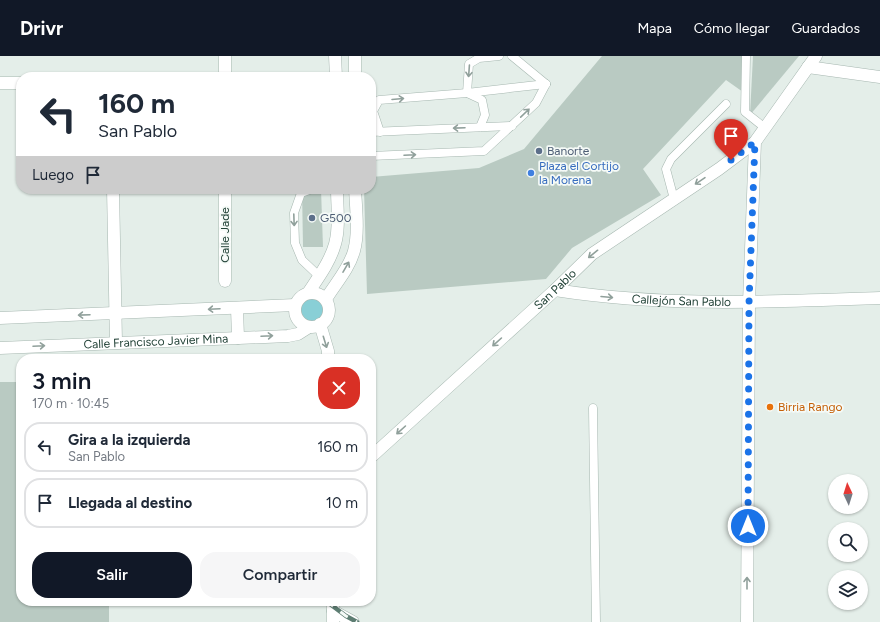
<!DOCTYPE html>
<html lang="es">
<head>
<meta charset="utf-8">
<style>
	body { margin:0; font-family:Figtree,sans-serif; background:#f6f6f7; color:#1f2937; height:100vh; display:flex; flex-direction:column; font-size:15px; white-space:nowrap }
	* { box-sizing:border-box; margin:0 }
	p { font-size:13px; color:#747a83 }
	.icon { flex:none; width:22px; height:22px; fill:none; stroke:currentColor; stroke-width:2; stroke-linecap:round; stroke-linejoin:round }
	.map { position:relative; flex:1; overflow:hidden }
	.details { position:absolute; left:16px; top:298px; width:360px; height:252px; display:flex; flex-direction:column; background:#fff; border-radius:16px; box-shadow:0 1px 3px #0004 }
	.details>* { flex:none }
	.guide { position:absolute; left:16px; top:16px; width:360px; height:122px; border-radius:16px; box-shadow:0 1px 3px #0004; background:#fff; color:#1f2937; overflow:hidden }
	.needle { width:26px; rotate:356deg }
	.controls { position:absolute; left:828px; top:418px; display:grid; gap:8px }
	.controls a { display:grid; place-items:center; width:40px; height:40px; border-radius:50%; background:#fff; box-shadow:0 1px 3px #0004; font-size:20px }
	.pin { position:absolute; display:grid; place-items:center; width:34px; height:34px; color:#fff; margin:-41px -17px; border-radius:50% 50% 50% 0; rotate:-45deg; box-shadow:0 0 4px #0007 }
	.pin .icon { rotate:45deg }
	.me { position:absolute; width:44px; margin:-22px; rotate:0deg; stroke-linejoin:round; filter:drop-shadow(0 0 3px #0008) }
	.turn { display:flex; align-items:center; gap:14px; height:84px; padding:0 16px; font-size:18px }
	.turn .icon { width:52px; height:52px; stroke-width:2.5 }
	.turn b { display:block; font-size:28px; line-height:34px }
	.then { display:flex; align-items:center; height:38px; padding:0 16px; background:#0003; gap:8px; font-size:15px }
	.round { display:grid; place-items:center; flex:none; width:42px; height:42px; border-radius:16px; background:#f6f6f7 }
	.headline { display:flex; align-items:center; justify-content:space-between; height:68px; padding:0 16px }
	h1 { font-size:24px; font-weight:600; line-height:30px; color:#111827 }
	.action { display:flex; gap:8px; margin-top:auto; padding:8px 16px }
	.action a { flex:1; height:46px; border-radius:16px; background:#111827; color:#fff; font-size:16px; font-weight:600; line-height:46px; text-align:center }
	.action a+a { background:#f6f6f7; color:#1f2937 }
	ul { padding:0; list-style:none }
	li { display:flex; align-items:center; gap:12px; height:50px; margin:0 8px 6px; padding:0 8px; border:2px solid #e0e1e3; border-radius:16px }
	li div { flex:1 }
	li b { display:block; font-size:15px }
	li em { font-style:normal }
	header { display:flex; align-items:center; gap:24px; box-sizing:border-box; height:56px; padding:0 20px; background:#111827; color:#fff }
	header strong { font-size:19px }
	nav { display:flex; gap:22px; margin-inline-start:auto; font-size:14px }
	.map>svg:first-child { display:block }
	.water { fill:#89cfd6 }
	.building { fill:#b9cac2 }
	.lines { fill:none; stroke-linecap:round; stroke-linejoin:round }
	.lane-casing { stroke:#a6b7b0; stroke-width:9 }
	.street-casing { stroke:#a6b7b0; stroke-width:13 }
	.lane { stroke:#fff; stroke-width:8 }
	.street { stroke:#fff; stroke-width:12 }
	.rail-casing { stroke:#5d7d72; stroke-width:4.5 }
	.rail { stroke:#f5faf7; stroke-width:3; stroke-dasharray:9; stroke-linecap:butt }
	.oneway { stroke:#90a09b }
	.route { stroke:#1a73e8; stroke-width:7; stroke-dasharray:0 12.6 }
	.service-dot { fill:#5c6f8a; stroke:#f5faf7; stroke-width:1.5 }
	.shop-dot { fill:#3f7fe0; stroke:#f5faf7; stroke-width:1.5 }
	.food-dot { fill:#e8710a; stroke:#f5faf7; stroke-width:1.5 }
	.labels { text-anchor:middle; dominant-baseline:central; stroke-width:3.5; stroke-linejoin:round; paint-order:stroke }
	.service-label { font-size:12px; fill:#4e5e75; stroke:#f5faf7; text-anchor:start }
	.shop-label { font-size:12px; fill:#366cbe; stroke:#f5faf7; text-anchor:start }
	.street-label { font-size:12px; fill:#224237; stroke:#f5faf7 }
	.food-label { font-size:12px; fill:#c56008; stroke:#f5faf7; text-anchor:start }
</style>
</head>
<body>
<header>
<strong>Drivr</strong>
<nav><a>Mapa</a><a>Cómo llegar</a><a>Guardados</a></nav>
</header>
<div class="map">
<svg width="880" height="566" viewBox="0 0 880 566">
	<rect width="100%" height="100%" fill="#e4eee9"/>
	<circle class="water" cx="312" cy="253" r="17"/>
	<g class="building">
		<polygon points="602,0 742,0 743,36 726,24 643,113 661,139 572,192 546,223 367,238 364,133 371,133 371,121 479,112 524,93"/>
		<polygon points="753,0 799,0 750,59"/>
		<polygon points="302,133 321,133 323,191 303,191"/>
		<polygon points="0,326 21,326 21,545 109,545 109,566 0,566"/>
	</g>
	<g class="lines">
		<g class="lane-casing">
			<g id="lane">
				<polyline points="512,0 546,28"/>
				<polyline points="746,0 745,56 765,72"/>
				<polyline points="480,71 485,59 482,44 467,37 469,8 479,2 499,0"/>
				<polyline points="371,76 512,70"/>
				<polyline points="380,76 373,55 379,44 467,37 546,28"/>
				<polyline points="371,100 484,95 536,47 546,28"/>
				<polyline points="312,133 301,137 294,157 295,187 302,204 319,220"/>
				<polyline points="674,143 666,113 671,103 726,48"/>
				<polyline points="593,352 596,566"/>
			</g>
		</g>
		<g class="street-casing">
			<g id="street">
				<polyline points="225,0 225,21"/>
				<polyline points="335,0 336,21"/>
				<polyline points="355,0 355,21"/>
				<polyline points="808,11 880,21"/>
				<polyline points="0,27 21,27"/>
				<polyline points="113,133 116,286"/>
				<polyline points="225,133 225,225"/>
				<path id="s1" d="M555,234C663,251 771,246 880,242"/>
				<circle cx="312" cy="254" r="17"/>
				<path d="M308,237C318,222 330,206 335,188C340,171 337,151 337,133"/>
				<path d="M326,243C335,228 349,213 354,195C359,177 356,152 355,133"/>
				<polyline points="237,252 238,282"/>
				<polyline points="0,262 295,249"/>
				<polyline points="320,268 328,295 328,303"/>
				<path id="s2" d="M0,292L288,280L298,278L309,271"/>
				<path id="s3" d="M371,401L555,234L592,198L719,113L755,86"/>
				<polyline points="333,545 333,566"/>
				<polyline points="333,555 353,566"/>
				<polyline points="747,566 749,247 755,86 816,0"/>
			</g>
		</g>
		<use href="#lane" class="lane"/>
		<use href="#street" class="street"/>
		<g class="rail-casing">
			<polyline id="rail" points="326,545 346,560 357,566"/>
		</g>
		<use href="#rail" class="rail"/>
	</g>
	<defs><path id="oneway-shaft" d="M-6 0H5M1.5-3L5.5 0L1.5 3" fill="none" stroke-width="1.6" stroke-linecap="round" stroke-linejoin="round"/></defs>
	<g class="oneway">
		<use href="#oneway-shaft" transform="translate(469 15) rotate(94)"/>
		<use href="#oneway-shaft" transform="translate(398 43) rotate(-5)"/>
		<use href="#oneway-shaft" transform="translate(525 57) rotate(-44)"/>
		<use href="#oneway-shaft" transform="translate(459 72) rotate(178)"/>
		<use href="#oneway-shaft" transform="translate(410 99) rotate(-3)"/>
		<use href="#oneway-shaft" transform="translate(700 125) rotate(146)"/>
		<use href="#oneway-shaft" transform="translate(294 164) rotate(88)"/>
		<use href="#oneway-shaft" transform="translate(593 198) rotate(141)"/>
		<use href="#oneway-shaft" transform="translate(346 211) rotate(-60)"/>
		<use href="#oneway-shaft" transform="translate(607 241) rotate(5)"/>
		<use href="#oneway-shaft" transform="translate(214 253) rotate(177)"/>
		<use href="#oneway-shaft" transform="translate(84 259) rotate(178)"/>
		<use href="#oneway-shaft" transform="translate(267 280) rotate(-3)"/>
		<use href="#oneway-shaft" transform="translate(325 286) rotate(73)"/>
		<use href="#oneway-shaft" transform="translate(497 286) rotate(138)"/>
		<use href="#oneway-shaft" transform="translate(39 290) rotate(-3)"/>
		<use href="#oneway-shaft" transform="translate(401 374) rotate(138)"/>
		<use href="#oneway-shaft" transform="translate(747 527) rotate(-90)"/>
	</g>
	<g class="lines">
		<polyline class="route" points="731,104 755,86 749,247 748,470"/>
	</g>
	<g class="service-dot">
		<circle cx="539" cy="95" r="4"/>
		<circle cx="312" cy="162" r="4"/>
	</g>
	<circle class="shop-dot" cx="531" cy="117" r="4"/>
	<circle class="food-dot" cx="770" cy="351" r="4"/>
	<g class="labels">
		<g class="service-label">
			<text x="547" y="95">Banorte</text>
			<text x="320" y="162">G500</text>
		</g>
		<g class="shop-label">
			<text x="539" y="110">Plaza el Cortijo<tspan x="539" dy="14">la Morena</tspan></text>
		</g>
		<g class="street-label">
			<text transform="translate(225 179) rotate(-90)">Calle Jade</text>
			<text stroke="none"><textPath href="#s3" startOffset="249">San Pablo</textPath></text>
			<text stroke="none"><textPath href="#s1" startOffset="127">Callejón San Pablo</textPath></text>
			<text stroke="none"><textPath href="#s2" startOffset="156">Calle Francisco Javier Mina</textPath></text>
		</g>
		<g class="food-label">
			<text x="778" y="351">Birria Rango</text>
		</g>
	</g>
</svg>
<div class="controls">
<a><svg class="needle" viewBox="-14 -14 28 28"><path d="M0-13l5 13h-10z" fill="#e53935"/><path d="M0 13l5-13h-10z" fill="#747a83"/></svg></a>
<a><svg class="icon" aria-label="search" viewBox="0 0 24 24"><circle cx="10" cy="10" r="6"/><path d="M15 15l6 6"/></svg></a>
<a><svg class="icon" aria-label="layers" viewBox="0 0 24 24"><path d="M12 4l9 5-9 5-9-5zM3 14l9 5 9-5"/></svg></a>
</div>
<div class="pin" style="left:731px;top:104px;background:#d93025"><svg class="icon" aria-label="arrive" viewBox="0 0 24 24"><path d="M6 21V4h12l-3 4 3 4H6"/></svg></div>
<svg class="me" style="left:748px;top:470px" viewBox="-20 -20 40 40"><circle r="17" fill="#1a73e8" stroke="#fff" stroke-width="3"/><path d="M0-11L8 9 0 5-8 9z" fill="#fff"/></svg>
<div class="guide">
<div class="turn"><svg class="icon" aria-label="left" viewBox="0 0 24 24"><path d="M17 20v-9H6M10 6l-5 5 5 5"/></svg><div><b>160 m</b>San Pablo</div></div>
<div class="then">Luego<svg class="icon" aria-label="arrive" viewBox="0 0 24 24"><path d="M6 21V4h12l-3 4 3 4H6"/></svg></div>
</div>
<section class="details">
<div class="headline"><div><h1>3 min</h1><p>170 m · 10:45</p></div><a class="round" style="background:#d93025;color:#fff"><svg class="icon" aria-label="close" viewBox="0 0 24 24"><path d="M6 6l12 12M18 6L6 18"/></svg></a></div>
<ul>
<li><svg class="icon" aria-label="left" viewBox="0 0 24 24"><path d="M17 20v-9H6M10 6l-5 5 5 5"/></svg><div><b>Gira a la izquierda</b><p>San Pablo</p></div><em>160 m</em></li>
<li><svg class="icon" aria-label="arrive" viewBox="0 0 24 24"><path d="M6 21V4h12l-3 4 3 4H6"/></svg><div><b>Llegada al destino</b></div><em>10 m</em></li>
</ul>
<div class="action"><a>Salir</a><a>Compartir</a></div>
</section>
</div>
</body>
</html>
